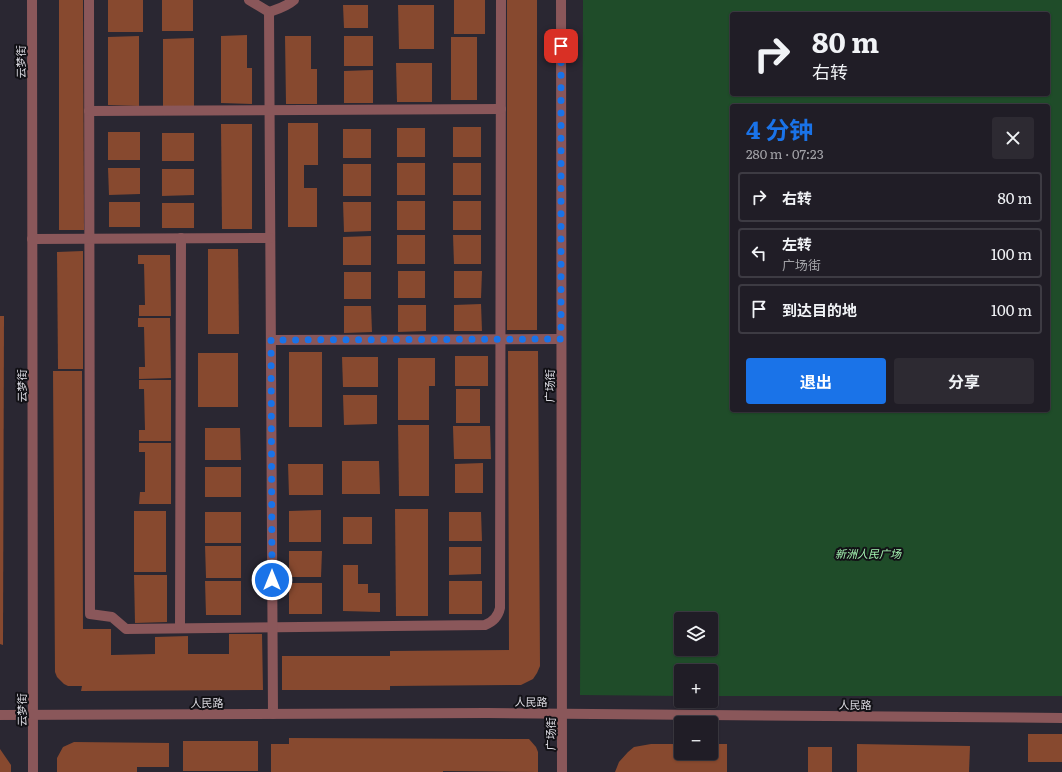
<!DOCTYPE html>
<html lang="zh">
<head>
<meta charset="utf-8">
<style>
	body { margin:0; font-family:Literata,"Noto Sans SC",serif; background:#2d2a32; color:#f1f3f6; height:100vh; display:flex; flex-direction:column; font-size:15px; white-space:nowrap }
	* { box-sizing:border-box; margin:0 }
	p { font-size:13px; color:#a2a2a7 }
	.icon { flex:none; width:22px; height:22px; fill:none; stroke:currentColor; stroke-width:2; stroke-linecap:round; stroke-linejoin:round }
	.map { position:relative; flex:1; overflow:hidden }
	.panel { position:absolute; left:730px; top:104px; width:320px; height:308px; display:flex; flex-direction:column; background:#201d26; border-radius:4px; box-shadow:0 1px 3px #0004,0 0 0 1px #3d3b43 }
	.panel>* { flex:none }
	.hud { position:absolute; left:730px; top:12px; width:320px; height:84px; border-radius:4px; box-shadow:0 1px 3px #0004,0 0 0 1px #3d3b43; background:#201d26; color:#f1f3f6; overflow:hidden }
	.fabs { position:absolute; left:674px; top:612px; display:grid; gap:8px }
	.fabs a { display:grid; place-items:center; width:44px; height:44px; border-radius:4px; background:#201d26; box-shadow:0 1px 3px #0004,0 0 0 1px #3d3b43; font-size:20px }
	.pin { position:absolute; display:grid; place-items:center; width:34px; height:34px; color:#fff; margin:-17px; border-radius:8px; box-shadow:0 2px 6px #0006 }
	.me { position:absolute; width:44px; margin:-22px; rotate:0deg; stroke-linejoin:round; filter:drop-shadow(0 0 3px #0008) }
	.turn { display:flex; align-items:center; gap:14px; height:84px; padding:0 16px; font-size:18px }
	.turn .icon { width:52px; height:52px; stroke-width:2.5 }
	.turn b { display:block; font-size:28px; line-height:34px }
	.round { display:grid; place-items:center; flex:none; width:42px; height:42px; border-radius:4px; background:#2d2a32 }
	.summary { display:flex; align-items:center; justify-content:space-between; height:68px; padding:0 16px }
	h1 { font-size:24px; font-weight:700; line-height:30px; color:#1a73e8 }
	.action { display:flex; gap:8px; margin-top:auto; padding:8px 16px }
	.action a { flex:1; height:46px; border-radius:4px; background:#1a73e8; color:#fff; font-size:16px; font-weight:700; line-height:46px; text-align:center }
	.action a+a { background:#2d2a32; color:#f1f3f6 }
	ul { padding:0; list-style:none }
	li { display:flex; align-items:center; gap:12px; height:50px; margin:0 8px 6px; padding:0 8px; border:2px solid #3d3b43; border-radius:4px }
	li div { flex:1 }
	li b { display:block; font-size:15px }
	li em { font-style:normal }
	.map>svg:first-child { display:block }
	.green { fill:#1f4c29; fill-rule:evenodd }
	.building { fill:#87492f }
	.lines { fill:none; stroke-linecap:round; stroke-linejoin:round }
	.service { stroke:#8a575a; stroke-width:10 }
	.tertiary { stroke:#8a575a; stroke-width:10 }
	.route { stroke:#1a73e8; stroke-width:7; stroke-dasharray:0 12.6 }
	.labels { text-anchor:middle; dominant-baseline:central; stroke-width:4; stroke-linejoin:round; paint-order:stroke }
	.street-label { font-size:11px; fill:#dcdbe2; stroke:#121116 }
	.park-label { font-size:11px; font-style:italic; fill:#a6f7b3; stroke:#121116 }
</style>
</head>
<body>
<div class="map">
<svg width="1062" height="772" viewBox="0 0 1062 772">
	<rect width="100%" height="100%" fill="#2a2732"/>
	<path class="green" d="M583,0H1062V696H711V671H681V696L580,695ZM732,14H1048V94H732ZM732,106H1048V410H732ZM681,619H711V649H681Z"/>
	<g class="building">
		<polygon points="59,0 83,0 84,230 59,230"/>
		<rect x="108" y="0" width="35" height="32"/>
		<rect x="162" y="0" width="31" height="31"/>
		<rect x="454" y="0" width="31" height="34"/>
		<rect x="507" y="0" width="30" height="330"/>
		<polygon points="343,5 368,5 368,28 344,28"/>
		<polygon points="398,5 434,5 434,49 399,49"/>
		<polygon points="247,35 247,68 252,68 252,104 221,103 221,36"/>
		<polygon points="139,36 139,106 108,105 108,37"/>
		<polygon points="285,36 311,36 311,69 317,69 317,104 286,104"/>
		<rect x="344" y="36" width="29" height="30"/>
		<rect x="451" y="37" width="26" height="63"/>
		<polygon points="194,38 194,107 163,107 163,39"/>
		<polygon points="396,63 432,63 432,102 397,102"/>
		<polygon points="373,70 373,103 344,103 344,71"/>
		<polygon points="288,123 318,123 318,165 304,165 304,188 317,188 317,227 288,227"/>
		<polygon points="221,124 252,124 252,229 222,229"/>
		<rect x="453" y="127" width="28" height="30"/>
		<rect x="397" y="128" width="28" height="29"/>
		<rect x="343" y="129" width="28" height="29"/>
		<rect x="108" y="132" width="32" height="28"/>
		<rect x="162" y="133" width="32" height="28"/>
		<rect x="397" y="163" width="28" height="32"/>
		<rect x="453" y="163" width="28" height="32"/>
		<rect x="343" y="164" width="28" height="32"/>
		<polygon points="108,168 140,168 140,194 109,195"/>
		<polygon points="162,169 194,169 194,195 162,196"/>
		<rect x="397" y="201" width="28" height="29"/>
		<rect x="453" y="201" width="28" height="29"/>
		<rect x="109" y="202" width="31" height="25"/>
		<polygon points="343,202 371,202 371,231 344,232"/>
		<rect x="162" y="203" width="32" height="25"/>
		<rect x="397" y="235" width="28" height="29"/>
		<polygon points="453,235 481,235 481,264 454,264"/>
		<polygon points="371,236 371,265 343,265 343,237"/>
		<polygon points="208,249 238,249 239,334 208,334"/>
		<polygon points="83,251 83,369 58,369 57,252"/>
		<polygon points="138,255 170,255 171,316 139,316 139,305 145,305 144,264 138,264"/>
		<rect x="398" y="271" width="27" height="27"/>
		<polygon points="454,271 482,271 481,298 454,298"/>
		<rect x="344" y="272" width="27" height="27"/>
		<polygon points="481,304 482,331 454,331 454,305"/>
		<polygon points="398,305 426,305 426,331 398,332"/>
		<polygon points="344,306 371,306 372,332 344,333"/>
		<polygon points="0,316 4,316 3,645 0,644"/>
		<polygon points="138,318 170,318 171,378 139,379 139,367 145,367 144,327 138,327"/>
		<polygon points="508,351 538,351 540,666 537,673 533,679 521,685 390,686 390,690 282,690 282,656 390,656 390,651 509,650"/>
		<rect x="289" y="352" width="33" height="75"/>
		<rect x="198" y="353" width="40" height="54"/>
		<rect x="455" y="356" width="33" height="30"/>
		<polygon points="342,357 378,357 378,387 343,387"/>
		<polygon points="398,358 435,358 435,386 429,386 429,420 398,420"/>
		<polygon points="53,371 82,371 83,629 111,629 111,655 155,654 155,637 188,636 188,654 229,654 229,634 262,634 263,690 81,691 82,686 68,686 64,684 57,677 55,672"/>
		<polygon points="139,380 171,380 171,441 139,441 139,430 145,430 144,389 139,389"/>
		<rect x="456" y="389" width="24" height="34"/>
		<polygon points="343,395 377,395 377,424 344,425"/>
		<polygon points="398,425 429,425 429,496 399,496"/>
		<polygon points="453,426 490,426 491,459 454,459"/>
		<polygon points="205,428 240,428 241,460 205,460"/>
		<polygon points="139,443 171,443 171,504 139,504 140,492 145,492 145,452 139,452"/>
		<polygon points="342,461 379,461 380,494 342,494"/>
		<polygon points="483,463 483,493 455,493 455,464"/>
		<polygon points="288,464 323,464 323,495 289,495"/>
		<rect x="205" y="467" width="36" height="30"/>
		<polygon points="395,509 428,509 428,616 396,616"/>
		<polygon points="321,510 321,542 289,542 289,511"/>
		<rect x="134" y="511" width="32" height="61"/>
		<rect x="205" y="512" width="36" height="31"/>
		<polygon points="449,512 481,512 482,541 449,541"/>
		<rect x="343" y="517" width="29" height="27"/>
		<polygon points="205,546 241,546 241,578 206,578"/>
		<polygon points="449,547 481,547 481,574 449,575"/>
		<polygon points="289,551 322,551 321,577 289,577"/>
		<polygon points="343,565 358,565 358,584 368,584 368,593 380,593 380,612 343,611"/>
		<polygon points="134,575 167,575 167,622 135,623"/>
		<polygon points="205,581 241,581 241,615 206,615"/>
		<rect x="449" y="581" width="33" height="33"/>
		<rect x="289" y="583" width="33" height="31"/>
		<rect x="1028" y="734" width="34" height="28"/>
		<polygon points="289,738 529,739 536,747 538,752 538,772 443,771 443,772 271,772 271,744 289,744"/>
		<rect x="183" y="741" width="75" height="30"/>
		<polygon points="74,742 169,743 169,767 137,767 137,772 57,772 57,758 63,747"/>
		<polygon points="651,744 681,744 681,753 711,753 711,744 727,744 727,772 615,772 619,762 628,752 634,747"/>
		<polygon points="857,744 970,746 969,772 857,772"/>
		<rect x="808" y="747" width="24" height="25"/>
		<polygon points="0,749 11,765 11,772 0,772"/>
	</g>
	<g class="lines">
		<g class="service">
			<path d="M89,0L90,614L112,617L126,629L485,625C493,622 498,617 500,608L501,0"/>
			<path d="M249,0L269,12C278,9 286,7 294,0"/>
			<polyline points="269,12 273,714"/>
			<polyline points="89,111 501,109"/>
			<polyline points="32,239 270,238"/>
			<polyline points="271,340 561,339"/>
			<polyline points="180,628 181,238"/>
		</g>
		<g class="tertiary">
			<polyline points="32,0 33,772"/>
			<polyline points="561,0 562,772"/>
			<polyline points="0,715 487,713 1062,718"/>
		</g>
	</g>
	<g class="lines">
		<polyline class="route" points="272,580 271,340 561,339 561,46"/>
	</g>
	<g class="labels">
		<g class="street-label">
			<text transform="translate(20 62) rotate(-90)">云梦街</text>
			<text transform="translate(21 386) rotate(-90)">云梦街</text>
			<text transform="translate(549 386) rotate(-90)">广场街</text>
			<text transform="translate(531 701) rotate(1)">人民路</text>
			<text x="207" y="702">人民路</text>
			<text transform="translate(855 704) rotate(1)">人民路</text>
			<text transform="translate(21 710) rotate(-90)">云梦街</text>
			<text transform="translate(550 734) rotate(-90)">广场街</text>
		</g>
		<g class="park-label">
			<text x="868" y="553">新洲人民广场</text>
		</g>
	</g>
</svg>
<div class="fabs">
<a><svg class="icon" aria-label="layers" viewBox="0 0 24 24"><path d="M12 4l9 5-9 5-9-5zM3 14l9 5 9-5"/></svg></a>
<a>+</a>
<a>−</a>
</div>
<div class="pin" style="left:561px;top:46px;background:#d93025"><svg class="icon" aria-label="arrive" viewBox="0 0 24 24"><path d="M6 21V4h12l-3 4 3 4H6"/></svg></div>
<svg class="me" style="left:272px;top:580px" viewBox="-20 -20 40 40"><circle r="17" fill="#1a73e8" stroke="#fff" stroke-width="3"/><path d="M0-11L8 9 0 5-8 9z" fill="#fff"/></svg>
<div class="hud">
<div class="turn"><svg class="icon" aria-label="right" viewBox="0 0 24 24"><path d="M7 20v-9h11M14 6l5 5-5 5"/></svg><div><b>80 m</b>右转</div></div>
</div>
<section class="panel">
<div class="summary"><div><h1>4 分钟</h1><p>280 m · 07:23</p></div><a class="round"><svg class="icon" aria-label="close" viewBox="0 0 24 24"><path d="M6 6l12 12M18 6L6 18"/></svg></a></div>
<ul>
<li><svg class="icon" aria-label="right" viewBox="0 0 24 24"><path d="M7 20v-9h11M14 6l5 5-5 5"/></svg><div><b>右转</b></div><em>80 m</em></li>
<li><svg class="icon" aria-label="left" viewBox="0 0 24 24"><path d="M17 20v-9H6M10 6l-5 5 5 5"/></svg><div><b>左转</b><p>广场街</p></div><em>100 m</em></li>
<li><svg class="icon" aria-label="arrive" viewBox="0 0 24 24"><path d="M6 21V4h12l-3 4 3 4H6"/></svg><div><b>到达目的地</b></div><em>100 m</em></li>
</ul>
<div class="action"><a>退出</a><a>分享</a></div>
</section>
</div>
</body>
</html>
